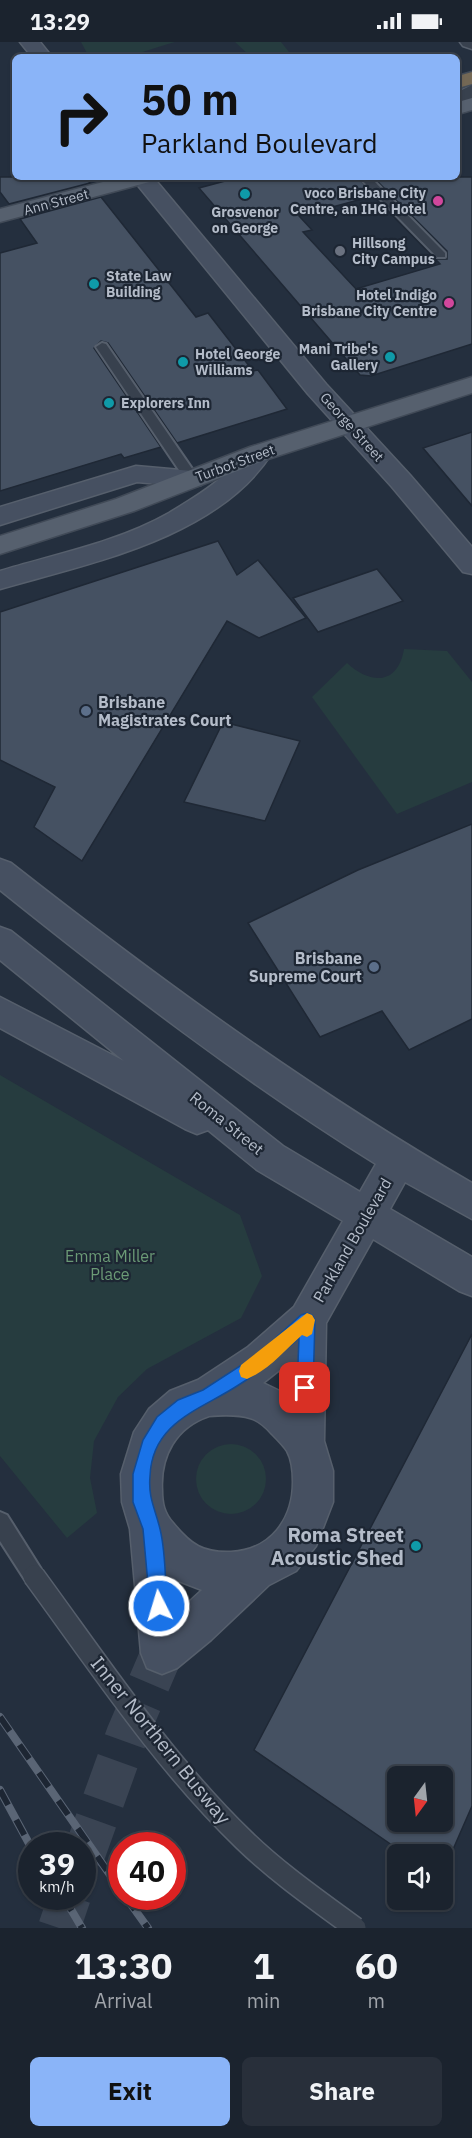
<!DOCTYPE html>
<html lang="en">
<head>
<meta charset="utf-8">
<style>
	body { margin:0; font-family:"IBM Plex Sans",sans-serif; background:#282f3a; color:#f1f3f6; height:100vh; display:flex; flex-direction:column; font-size:22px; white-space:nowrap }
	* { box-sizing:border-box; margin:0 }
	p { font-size:20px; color:#a0a4aa }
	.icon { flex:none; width:33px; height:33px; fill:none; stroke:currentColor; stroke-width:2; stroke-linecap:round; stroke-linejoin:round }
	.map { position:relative; height:1886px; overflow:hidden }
	.sheet { display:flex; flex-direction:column; background:#1b232e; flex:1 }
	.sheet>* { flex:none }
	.banner { position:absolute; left:12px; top:12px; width:448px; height:126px; border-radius:9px; box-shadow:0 2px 4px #0004,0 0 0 2px #39404a; background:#8ab4f8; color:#111; overflow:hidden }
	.needle { width:39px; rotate:195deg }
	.buttons { position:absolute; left:387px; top:1724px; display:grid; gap:12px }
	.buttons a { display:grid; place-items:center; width:66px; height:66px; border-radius:9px; background:#1b232e; box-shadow:0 2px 4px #0004,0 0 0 2px #39404a; font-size:30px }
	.speed { position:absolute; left:18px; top:1790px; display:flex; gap:12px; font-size:30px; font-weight:700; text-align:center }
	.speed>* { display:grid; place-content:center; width:78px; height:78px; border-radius:50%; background:#1b232e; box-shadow:0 2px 4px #0004,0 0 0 2px #39404a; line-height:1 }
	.speed small { font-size:15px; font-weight:400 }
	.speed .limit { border:9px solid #d22; background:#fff; color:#111 }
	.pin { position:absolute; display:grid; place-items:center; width:51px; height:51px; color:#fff; margin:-26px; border-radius:12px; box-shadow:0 3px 9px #0006 }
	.me { position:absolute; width:66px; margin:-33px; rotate:355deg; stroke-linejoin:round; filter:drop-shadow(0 0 4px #0008) }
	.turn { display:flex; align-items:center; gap:21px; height:126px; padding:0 30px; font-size:27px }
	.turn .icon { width:78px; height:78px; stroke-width:2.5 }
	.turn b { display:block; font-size:42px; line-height:51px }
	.eta { display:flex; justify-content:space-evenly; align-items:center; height:102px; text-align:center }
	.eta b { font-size:36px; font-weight:800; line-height:42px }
	.action { display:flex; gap:12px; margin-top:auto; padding:12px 30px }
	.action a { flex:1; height:69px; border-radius:9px; background:#8ab4f8; color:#111; font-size:24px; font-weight:800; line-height:69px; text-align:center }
	.action a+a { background:#282f3a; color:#f1f3f6 }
	.status { display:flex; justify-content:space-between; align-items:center; height:42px; padding:0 30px; background:#1b232e; direction:ltr }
	.status svg { height:16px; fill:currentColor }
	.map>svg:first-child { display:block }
	.green { fill:#263c3f }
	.building { fill:#455162; stroke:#1f2835; stroke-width:1.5; fill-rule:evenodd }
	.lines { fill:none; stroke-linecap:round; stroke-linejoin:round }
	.secondary-tunnel { stroke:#3a4453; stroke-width:42; stroke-dasharray:42 21; stroke-linecap:butt }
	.lane-casing { stroke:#565f6c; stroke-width:4 }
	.street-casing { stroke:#565f6c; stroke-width:3 }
	.secondary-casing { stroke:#565f6c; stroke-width:3 }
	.primary-casing { stroke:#414a57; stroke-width:3 }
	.highway-casing { stroke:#434c59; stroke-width:3 }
	.lane { fill:#38414e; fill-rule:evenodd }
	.street { fill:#38414e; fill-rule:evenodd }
	.secondary { fill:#465061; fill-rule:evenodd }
	.primary { fill:#56606e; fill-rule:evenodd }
	.highway { fill:#746855; fill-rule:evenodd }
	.rail-casing { stroke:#5a6575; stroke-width:8 }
	.rail { stroke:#1d2633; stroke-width:6; stroke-dasharray:17; stroke-linecap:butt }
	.lane-bridge-casing { stroke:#565f6c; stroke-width:24; stroke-linecap:butt }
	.lane-bridge { stroke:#38414e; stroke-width:21 }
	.route { fill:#1a73e8; stroke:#114b97; stroke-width:1.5 }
	.slow { fill:#f59e0b }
	.culture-dot { fill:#0f9aa8; stroke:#1d2633; stroke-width:2 }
	.hotel-dot { fill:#d1479c; stroke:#1d2633; stroke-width:2 }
	.worship-dot { fill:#6b7280; stroke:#1d2633; stroke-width:2 }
	.service-dot { fill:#5c6f8a; stroke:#1d2633; stroke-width:2 }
	.labels { text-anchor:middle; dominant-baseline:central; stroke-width:4.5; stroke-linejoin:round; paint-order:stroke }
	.far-poi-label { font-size:14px; font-weight:bold; fill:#b4bcc9; stroke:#1d2633; text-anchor:start }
	.far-street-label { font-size:14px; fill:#b4bcc9; stroke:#1d2633 }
	.poi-label { font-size:16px; font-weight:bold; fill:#b4bcc9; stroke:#1d2633; text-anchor:start }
	.street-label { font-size:16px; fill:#b4bcc9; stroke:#1d2633 }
	.park-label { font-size:16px; fill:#6b9a76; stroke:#1d2633 }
	.near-poi-label { font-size:20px; font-weight:bold; fill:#b4bcc9; stroke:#1d2633; text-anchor:end }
	.near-street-label { font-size:20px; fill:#b4bcc9; stroke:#1d2633 }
</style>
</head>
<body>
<div class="status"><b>13:29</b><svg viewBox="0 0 49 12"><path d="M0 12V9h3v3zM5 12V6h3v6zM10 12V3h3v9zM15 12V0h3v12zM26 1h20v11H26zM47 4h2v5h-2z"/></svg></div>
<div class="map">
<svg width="472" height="1886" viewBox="0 0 472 1886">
	<rect width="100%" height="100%" fill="#242f3e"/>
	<g class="green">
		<path d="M81,0H175C149,7 114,23 88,13Z"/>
		<polygon points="235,0 281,0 293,15 251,15"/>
		<path d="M404,607L447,609L472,640V740L397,772L312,655L347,621C371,643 398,643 404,607Z"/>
		<polygon points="0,1033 240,1173 262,1234 241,1276 147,1327 118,1355 94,1399 90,1436 97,1471 67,1496 0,1414"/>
		<circle cx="231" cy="1437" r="35"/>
	</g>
	<g class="building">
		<polygon points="0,135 85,135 90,141 9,162 0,150"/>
		<path d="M240,135H357L437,217H447V209L373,135H472V302L371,334L360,333L199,146ZM373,154L392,173L440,222L356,247L303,190L312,188L299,174Z"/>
		<polygon points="101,155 196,275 208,271 253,329 258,328 287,367 177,401 108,301 101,299 94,306 161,405 124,416 121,412 0,449 0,211 37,201 20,177"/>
		<polygon points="472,390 472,464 423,406"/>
		<polygon points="218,499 237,533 258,518 306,576 259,596 227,579 82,819 34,785 55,745 0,718 0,570"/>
		<polygon points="377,527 403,559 318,590 293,556"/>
		<polygon points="223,680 300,699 265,779 184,760"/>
		<polygon points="472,782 472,977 409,1008 382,969 320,995 248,881 358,828"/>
		<path d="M472,1292V1764L451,1812H405L254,1708ZM398,1734H442V1779H398Z"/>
	</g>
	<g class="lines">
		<g class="secondary-tunnel">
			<polyline points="82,1818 127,1693 162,1611"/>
			<polyline points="59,1886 70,1854"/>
		</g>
		<g class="lane-casing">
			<g id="lane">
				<polygon points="359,135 370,135 445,211 445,215 437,215"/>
				<polygon points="102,301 106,302 197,434 198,437 197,440 187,440 96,305"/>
				<polygon points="0,1470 7,1473 41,1527 44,1534 41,1541 34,1544 27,1541 0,1499"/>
			</g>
		</g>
		<g class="street-casing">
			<g id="street">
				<polygon points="460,0 472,0 472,7 463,4"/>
				<polygon points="472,43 472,58 458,64 458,50"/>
			</g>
		</g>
		<g class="secondary-casing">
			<g id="secondary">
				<polygon points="20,0 40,0 52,15 32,15"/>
				<polygon points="131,135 153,135 326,342 410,433 472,505 472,532 463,530 392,445 308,352"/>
				<path d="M259,403L268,405L272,411C218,496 90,521 0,547V529C56,512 118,500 169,471C188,459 208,448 225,432C237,422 244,407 259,403Z"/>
				<polygon points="136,424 192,429 201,431 205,437 201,443 192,445 137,440 0,483 0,465"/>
				<path d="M0,817L11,821C159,937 309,1047 472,1141V1177L405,1140L390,1167L472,1215V1254L459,1249L373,1197L326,1281L324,1399L333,1429V1460L316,1504L296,1529L269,1543L211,1598L177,1626L162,1632L147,1626L141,1611L130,1487L122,1460L121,1432L134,1390L149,1367L170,1349L198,1338L248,1305L294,1265L343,1179L257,1128L208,1088L197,1092L185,1087L0,986V955L124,1019L0,918V885L11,889L283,1104L360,1150L376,1122C244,1040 121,945 0,848ZM287,1322L286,1352L263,1341ZM209,1374C222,1373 237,1372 250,1376C258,1378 266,1385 272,1392C277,1397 283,1403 287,1409C292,1418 293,1430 293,1440C293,1477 271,1508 231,1510C203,1511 191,1503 173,1481C164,1471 162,1461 162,1448C160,1414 176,1385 209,1374ZM176,1538L202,1548L179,1569Z"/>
			</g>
		</g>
		<g class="primary-casing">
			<g id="primary">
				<polygon points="472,56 472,68 458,72 458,60"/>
				<polygon points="122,135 157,135 153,139 0,180 0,167"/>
				<polygon points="472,335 472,351 268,417 134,469 0,512 0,494 116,457 250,405"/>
			</g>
		</g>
		<g class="highway-casing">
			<polygon id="highway" points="472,30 472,42 458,46 458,34"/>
		</g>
		<use href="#lane" class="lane"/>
		<use href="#street" class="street"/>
		<use href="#secondary" class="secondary"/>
		<use href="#primary" class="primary"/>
		<use href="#highway" class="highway"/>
		<g class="rail-casing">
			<g id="rail">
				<polyline points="0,1675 122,1850"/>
				<polyline points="0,1748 32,1807"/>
				<polyline points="63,1854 82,1886"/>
				<polyline points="125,1854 148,1886"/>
			</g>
		</g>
		<use href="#rail" class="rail"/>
		<g class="lane-bridge-casing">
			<path id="lane-bridge" d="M34,1534C100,1624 164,1721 244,1798C278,1831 317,1858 355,1886"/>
		</g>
		<use href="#lane-bridge" class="lane-bridge"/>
	</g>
	<path class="route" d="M307,1271L312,1273L315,1278L313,1346L311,1352L305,1354L300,1352L297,1346L299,1296C279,1314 260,1330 237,1344C200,1368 152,1380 150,1434C148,1456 155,1466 160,1487C166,1511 165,1539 167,1564L165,1570L159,1573L152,1570L150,1564L143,1487L133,1460V1432L143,1398L157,1375L178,1358L203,1348L257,1313L301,1273Z"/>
	<path class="slow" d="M307,1271L312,1273L315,1278L312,1292L307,1295L302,1293C285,1308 269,1328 247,1337L241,1335L239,1329L241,1323Z"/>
	<g class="culture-dot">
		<circle cx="245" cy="152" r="6"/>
		<circle cx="94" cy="242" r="6"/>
		<circle cx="390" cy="315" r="6"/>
		<circle cx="183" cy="320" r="6"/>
		<circle cx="109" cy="361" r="6"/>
		<circle cx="416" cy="1504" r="6"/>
	</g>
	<g class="hotel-dot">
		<circle cx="438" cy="159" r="6"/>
		<circle cx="449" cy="261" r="6"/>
	</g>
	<circle class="worship-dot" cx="340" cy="209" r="6"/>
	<g class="service-dot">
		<circle cx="86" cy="669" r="6"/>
		<circle cx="374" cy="925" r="6"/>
	</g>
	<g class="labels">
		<g class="far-poi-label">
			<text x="426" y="151" text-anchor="end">voco Brisbane City<tspan x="426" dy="16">Centre, an IHG Hotel</tspan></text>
			<text x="245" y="170" text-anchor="middle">Grosvenor<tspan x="245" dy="16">on George</tspan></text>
			<text x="352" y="201">Hillsong<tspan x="352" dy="16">City Campus</tspan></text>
			<text x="106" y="234">State Law<tspan x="106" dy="16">Building</tspan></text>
			<text x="437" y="253" text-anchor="end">Hotel Indigo<tspan x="437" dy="16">Brisbane City Centre</tspan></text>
			<text x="378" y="307" text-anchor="end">Mani Tribe's<tspan x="378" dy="16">Gallery</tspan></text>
			<text x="195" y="312">Hotel George<tspan x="195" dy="16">Williams</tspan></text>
			<text x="121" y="361">Explorers Inn</text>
		</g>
		<g class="far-street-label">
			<text transform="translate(56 160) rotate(-15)">Ann Street</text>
			<text transform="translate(352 385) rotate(48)">George Street</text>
			<text transform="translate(235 421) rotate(-20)">Turbot Street</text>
		</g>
		<g class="poi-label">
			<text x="98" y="660">Brisbane<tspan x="98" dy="18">Magistrates Court</tspan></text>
			<text x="362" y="916" text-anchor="end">Brisbane<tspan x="362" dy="18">Supreme Court</tspan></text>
		</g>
		<g class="street-label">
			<text transform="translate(227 1081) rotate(39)">Roma Street</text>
			<text transform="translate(352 1198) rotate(-60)">Parkland Boulevard</text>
		</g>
		<g class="park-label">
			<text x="110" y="1214">Emma Miller<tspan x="110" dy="18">Place</tspan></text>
		</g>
		<g class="near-poi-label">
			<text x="404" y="1492">Roma Street<tspan x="404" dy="23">Acoustic Shed</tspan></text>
		</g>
		<g class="near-street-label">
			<text transform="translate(161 1698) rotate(51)">Inner Northern Busway</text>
		</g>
	</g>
</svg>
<div class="buttons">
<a><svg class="needle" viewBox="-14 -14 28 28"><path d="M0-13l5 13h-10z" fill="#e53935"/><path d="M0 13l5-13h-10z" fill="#a0a4aa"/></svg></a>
<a><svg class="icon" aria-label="sound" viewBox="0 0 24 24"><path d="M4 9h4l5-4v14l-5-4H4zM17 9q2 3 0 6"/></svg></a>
</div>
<div class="speed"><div>39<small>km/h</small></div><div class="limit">40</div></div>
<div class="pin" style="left:305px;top:1346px;background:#d93025"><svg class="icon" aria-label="arrive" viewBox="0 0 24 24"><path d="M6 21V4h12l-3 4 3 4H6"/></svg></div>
<svg class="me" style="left:159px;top:1564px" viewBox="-20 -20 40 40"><circle r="17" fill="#1a73e8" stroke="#fff" stroke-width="3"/><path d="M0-11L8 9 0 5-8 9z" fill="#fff"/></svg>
<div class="banner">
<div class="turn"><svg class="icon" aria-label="right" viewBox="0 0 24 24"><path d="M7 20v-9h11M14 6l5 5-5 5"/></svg><div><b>50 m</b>Parkland Boulevard</div></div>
</div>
</div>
<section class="sheet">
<div class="eta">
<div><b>13:30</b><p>Arrival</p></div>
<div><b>1</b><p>min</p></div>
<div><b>60</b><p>m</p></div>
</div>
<div class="action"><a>Exit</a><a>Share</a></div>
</section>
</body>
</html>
